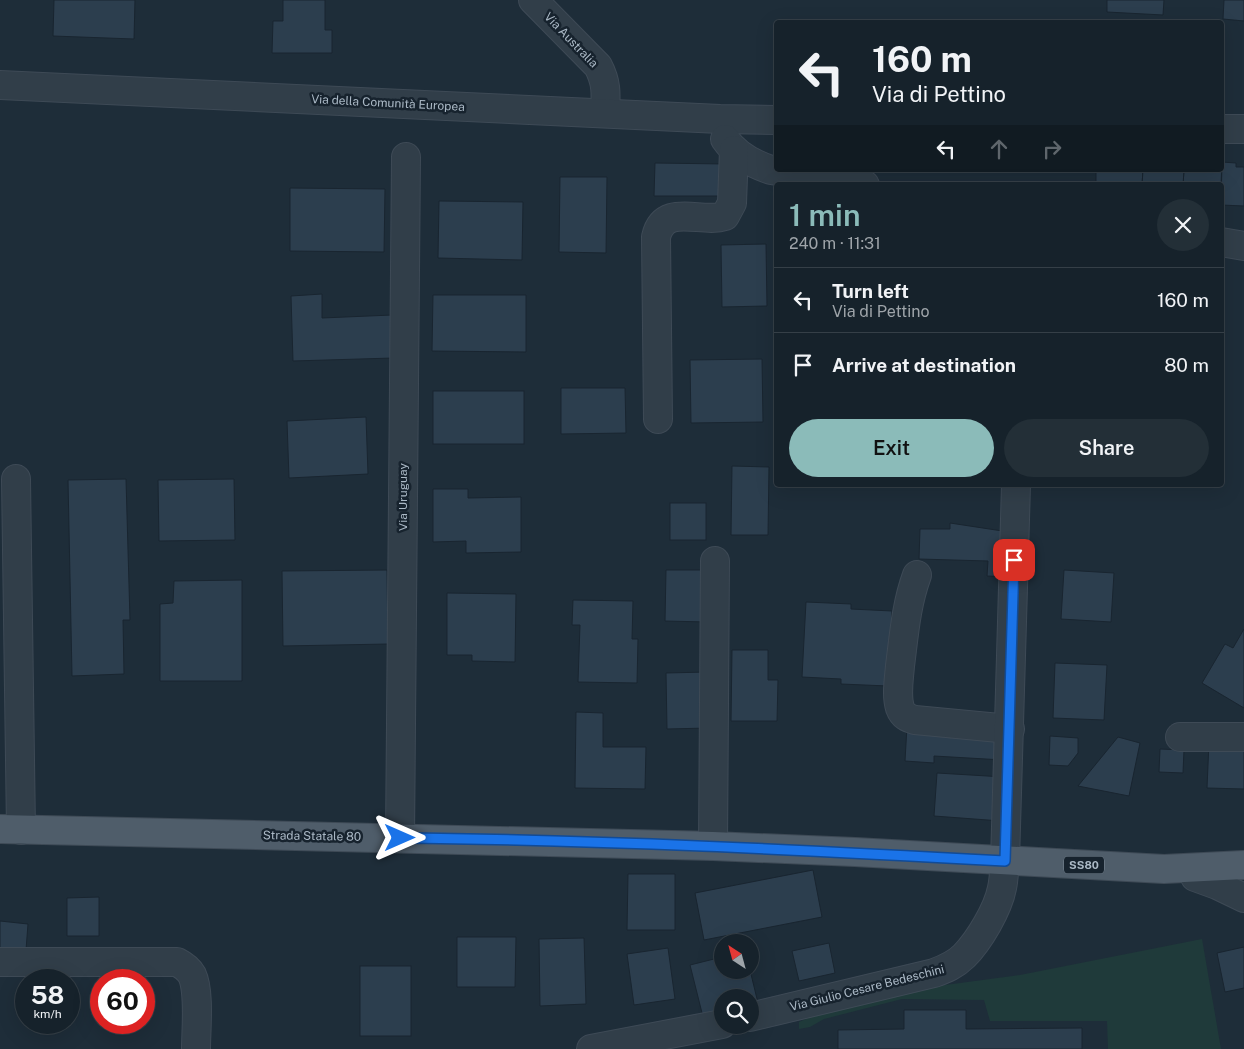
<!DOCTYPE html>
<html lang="en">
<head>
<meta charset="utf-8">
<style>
	body { margin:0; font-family:"Public Sans",sans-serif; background:#232f37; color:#f1f3f6; height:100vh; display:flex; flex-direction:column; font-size:19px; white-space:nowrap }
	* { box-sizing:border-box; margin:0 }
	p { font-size:16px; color:#9ea4a9 }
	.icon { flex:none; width:28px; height:28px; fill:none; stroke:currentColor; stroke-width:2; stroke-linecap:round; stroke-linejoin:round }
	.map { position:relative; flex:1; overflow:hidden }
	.drawer { position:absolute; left:774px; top:182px; width:450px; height:305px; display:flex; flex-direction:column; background:#16222b; border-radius:5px; box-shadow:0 5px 20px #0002,0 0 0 1px #353f47 }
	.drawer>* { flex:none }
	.guide { position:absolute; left:774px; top:20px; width:450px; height:152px; border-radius:5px; box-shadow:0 5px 20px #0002,0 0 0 1px #353f47; background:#16222b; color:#f1f3f6; overflow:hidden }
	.needle { width:32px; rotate:324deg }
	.controls { position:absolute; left:714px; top:934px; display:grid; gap:10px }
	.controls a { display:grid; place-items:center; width:45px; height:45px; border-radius:50%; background:#16222b; box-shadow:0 5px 20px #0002,0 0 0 1px #353f47; font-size:25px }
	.speed { position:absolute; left:15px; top:969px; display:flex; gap:10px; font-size:25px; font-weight:700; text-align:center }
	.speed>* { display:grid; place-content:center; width:65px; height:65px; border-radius:50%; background:#16222b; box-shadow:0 5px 20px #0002,0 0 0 1px #353f47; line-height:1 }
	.speed small { font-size:12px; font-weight:400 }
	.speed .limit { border:8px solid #d22; background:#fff; color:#111 }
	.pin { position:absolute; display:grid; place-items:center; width:42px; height:42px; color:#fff; margin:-21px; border-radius:10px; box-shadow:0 2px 8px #0006 }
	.me { position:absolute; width:55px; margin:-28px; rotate:90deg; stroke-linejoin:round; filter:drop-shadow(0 0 4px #0008) }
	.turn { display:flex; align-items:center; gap:18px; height:105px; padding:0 15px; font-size:22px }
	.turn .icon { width:65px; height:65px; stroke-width:2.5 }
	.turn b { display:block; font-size:35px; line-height:42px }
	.lanes { display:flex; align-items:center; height:48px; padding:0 15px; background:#0003; justify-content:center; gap:25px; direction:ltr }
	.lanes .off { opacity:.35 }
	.round { display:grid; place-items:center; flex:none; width:52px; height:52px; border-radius:26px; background:#232f37 }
	.overview { display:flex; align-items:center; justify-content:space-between; height:85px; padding:0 15px }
	h1 { font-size:30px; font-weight:600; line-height:38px; color:#8bbbb9 }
	.button { display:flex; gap:10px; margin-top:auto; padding:10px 15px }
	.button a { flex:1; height:58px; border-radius:30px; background:#8bbbb9; color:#111; font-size:20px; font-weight:600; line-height:58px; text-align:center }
	.button a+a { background:#232f37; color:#f1f3f6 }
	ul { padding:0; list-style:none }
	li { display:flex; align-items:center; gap:15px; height:65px; padding:0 15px; border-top:1px solid #353f47 }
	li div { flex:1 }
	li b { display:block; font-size:19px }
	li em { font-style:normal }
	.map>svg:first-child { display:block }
	.green { fill:#1f3a3a }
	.building { fill:#2c3e4e; stroke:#192530 }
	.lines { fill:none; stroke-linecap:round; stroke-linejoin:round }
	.minor-casing { stroke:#3e4a56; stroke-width:30 }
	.major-casing { stroke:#3e4a56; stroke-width:30 }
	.minor { stroke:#313e49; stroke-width:28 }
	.major { stroke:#4f5d6a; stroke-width:28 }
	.route-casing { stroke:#114b97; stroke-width:12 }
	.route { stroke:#1a73e8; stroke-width:9 }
	.labels { text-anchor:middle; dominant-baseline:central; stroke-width:5; stroke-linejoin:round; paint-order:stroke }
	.shield { fill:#17232e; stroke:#7f8c98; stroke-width:1 }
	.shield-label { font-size:11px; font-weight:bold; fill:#abb9c6 }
	.street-label { font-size:12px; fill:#abb9c6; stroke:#17232e }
</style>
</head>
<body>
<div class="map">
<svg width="1244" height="1049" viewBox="0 0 1244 1049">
	<rect width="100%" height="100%" fill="#1e2d39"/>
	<polygon class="green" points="1202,939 1221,1049 1108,1049 1107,1021 990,1021 984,1000 902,999 824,1019 810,1027 799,1029 799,1022 825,1011 923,988 1020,975"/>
	<g class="building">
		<polygon points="54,0 135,0 134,39 53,36"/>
		<polygon points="283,0 325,0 325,30 332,30 332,53 272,53 273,21 283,21"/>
		<polygon points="1107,0 1164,0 1163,15 1107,12"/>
		<polygon points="1224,0 1244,0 1244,21 1223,19"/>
		<polygon points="1221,162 1222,162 1221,185 1183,185 1184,170 1221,170"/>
		<polygon points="1222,162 1236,163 1236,167 1244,167 1244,206 1221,205"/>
		<polygon points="655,163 725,164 725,196 654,196"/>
		<polygon points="1096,170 1143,170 1142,185 1096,185"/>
		<polygon points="1143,170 1184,170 1183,185 1142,185"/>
		<polygon points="560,177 607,177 606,253 559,252"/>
		<polygon points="290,188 385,189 384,252 290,251"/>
		<polygon points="439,201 523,202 522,260 438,258"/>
		<polygon points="766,244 767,306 722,307 721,245"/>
		<polygon points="322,294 322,318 392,315 393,358 293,361 291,296"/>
		<polygon points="433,295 526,295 526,352 432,351"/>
		<polygon points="762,359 763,422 691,423 690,360"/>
		<polygon points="561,388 625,388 626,433 561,434"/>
		<rect x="433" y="391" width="91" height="53"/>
		<polygon points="366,417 368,474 289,478 287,421"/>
		<polygon points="732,466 769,467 768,535 731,535"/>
		<polygon points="126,479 130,620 123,620 124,674 72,676 68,480"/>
		<polygon points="234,479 235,540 159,541 158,480"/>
		<polygon points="433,489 468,489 468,498 521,497 521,552 466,553 466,541 433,542"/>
		<rect x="670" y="503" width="36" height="37"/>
		<polygon points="950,523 1009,532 1008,577 987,576 988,561 919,559 920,529 950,529"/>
		<polygon points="387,570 388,644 283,646 282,571"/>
		<polygon points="666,570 708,570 707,622 665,621"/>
		<polygon points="1064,570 1114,573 1111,622 1061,619"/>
		<polygon points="242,580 242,681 160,681 160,604 173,603 174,581"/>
		<polygon points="447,593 516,594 515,662 472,661 472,655 447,655"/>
		<polygon points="573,600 633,601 632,639 638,639 637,683 578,682 580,625 572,625"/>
		<polygon points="806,602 851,604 851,609 892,611 888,686 841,684 841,679 802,677"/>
		<polygon points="1244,629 1244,708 1202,683 1225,644 1233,648"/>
		<polygon points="732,650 768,650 768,680 778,680 777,721 731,721"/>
		<polygon points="1055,663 1107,665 1104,720 1053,718"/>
		<polygon points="707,672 708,728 667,729 666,673"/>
		<polygon points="576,712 603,713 603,747 646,747 645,789 575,788"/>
		<polygon points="907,726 1005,732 1003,760 934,756 934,763 905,761"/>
		<polygon points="1050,736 1078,738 1078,753 1068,766 1049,765"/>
		<polygon points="1118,737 1140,743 1129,796 1078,786"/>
		<polygon points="1244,741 1244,789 1207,788 1209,742"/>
		<polygon points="1160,749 1184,750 1183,773 1159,772"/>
		<polygon points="937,773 1004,777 1001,821 934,816"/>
		<polygon points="813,870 822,917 704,940 695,893"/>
		<polygon points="628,874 675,874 675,930 627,930"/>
		<polygon points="99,897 99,936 67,936 67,898"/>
		<polygon points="0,921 28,924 26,950 0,948"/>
		<polygon points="457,937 516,937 515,987 457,987"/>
		<polygon points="584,938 586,1004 540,1006 539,939"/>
		<polygon points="829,943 835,973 799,981 792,951"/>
		<polygon points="1244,947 1244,988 1225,992 1217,953"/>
		<polygon points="668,948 675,999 634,1005 627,954"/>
		<polygon points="722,957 722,970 750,970 758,1003 750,1005 750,998 722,998 722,1012 703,1017 690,965"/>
		<rect x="360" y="966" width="51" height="70"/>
		<polygon points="904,1010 966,1010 966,1029 1082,1028 1082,1049 838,1049 838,1030 904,1029"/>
	</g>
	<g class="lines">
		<g class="minor-casing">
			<g id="minor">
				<path d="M533,0L598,66C607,83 606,94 605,113"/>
				<polyline points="0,85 720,119 776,120"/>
				<polyline points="1221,129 1244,129"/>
				<path d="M725,139C736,155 753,164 771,170L865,185"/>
				<polyline points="1221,242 1244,246"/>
				<path d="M658,419L656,237C664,202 701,224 725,216L732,203L734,150"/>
				<polyline points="16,479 21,830"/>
				<path d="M917,575C906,605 904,635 900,666C899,679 896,695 900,708C903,716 908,718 915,720L1010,729"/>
				<polyline points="1180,737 1244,737"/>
				<polyline points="400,838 406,157"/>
				<polyline points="713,846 715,561"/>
				<polyline points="1195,877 1217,885 1244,898"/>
				<path d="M0,962H177C183,965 188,968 192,975C200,992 196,1030 196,1049"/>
				<path d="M750,1017L934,973C945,969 955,965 964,956C979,941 998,909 1002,888C1004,879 1004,870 1005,861L1016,485"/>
				<polyline points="591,1049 722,1024"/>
			</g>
		</g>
		<g class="major-casing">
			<polyline id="major" points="0,829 713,846 855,852 1164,869 1244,865"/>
		</g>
		<use href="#minor" class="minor"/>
		<use href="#major" class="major"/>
	</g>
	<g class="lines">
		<g class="route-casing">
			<path id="route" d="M400,838C602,840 804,850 1005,861L1014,560"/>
		</g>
		<use href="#route" class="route"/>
	</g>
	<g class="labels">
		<rect class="shield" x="1064" y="856.5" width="40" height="17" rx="4"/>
		<g class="shield-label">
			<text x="1084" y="865">SS80</text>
		</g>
		<g class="street-label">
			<text transform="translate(571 40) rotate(46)">Via Australia</text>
			<text transform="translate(388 103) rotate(3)">Via della Comunità Europea</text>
			<text transform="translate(403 497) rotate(-90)">Via Uruguay</text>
			<text transform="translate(312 836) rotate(1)">Strada Statale 80</text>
			<text transform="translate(867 988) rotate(-14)">Via Giulio Cesare Bedeschini</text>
		</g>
	</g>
</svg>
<div class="controls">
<a><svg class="needle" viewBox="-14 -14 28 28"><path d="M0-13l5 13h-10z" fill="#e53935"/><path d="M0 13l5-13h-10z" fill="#9ea4a9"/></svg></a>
<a><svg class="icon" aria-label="search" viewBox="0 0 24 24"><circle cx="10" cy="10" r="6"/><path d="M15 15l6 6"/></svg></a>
</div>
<div class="speed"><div>58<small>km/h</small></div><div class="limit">60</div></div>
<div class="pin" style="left:1014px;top:560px;background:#d93025"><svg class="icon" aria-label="arrive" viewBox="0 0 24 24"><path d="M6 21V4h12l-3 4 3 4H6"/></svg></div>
<svg class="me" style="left:400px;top:838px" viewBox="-20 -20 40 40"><path d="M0-17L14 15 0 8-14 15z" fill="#1a73e8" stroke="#fff" stroke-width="4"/></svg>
<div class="guide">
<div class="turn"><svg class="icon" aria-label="left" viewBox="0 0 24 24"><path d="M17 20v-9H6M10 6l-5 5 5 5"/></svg><div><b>160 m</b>Via di Pettino</div></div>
<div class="lanes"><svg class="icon" aria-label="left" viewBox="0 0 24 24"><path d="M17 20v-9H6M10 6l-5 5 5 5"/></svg><svg class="icon off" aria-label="ahead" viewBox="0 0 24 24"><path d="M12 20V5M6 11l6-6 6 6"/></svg><svg class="icon off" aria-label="right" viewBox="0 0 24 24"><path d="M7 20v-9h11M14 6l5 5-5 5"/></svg></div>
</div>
<section class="drawer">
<div class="overview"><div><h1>1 min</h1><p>240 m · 11:31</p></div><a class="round"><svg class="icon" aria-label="close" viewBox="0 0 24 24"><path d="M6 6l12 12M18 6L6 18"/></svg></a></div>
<ul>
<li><svg class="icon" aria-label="left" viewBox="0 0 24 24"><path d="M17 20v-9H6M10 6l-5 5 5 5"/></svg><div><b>Turn left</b><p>Via di Pettino</p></div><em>160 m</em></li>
<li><svg class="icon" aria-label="arrive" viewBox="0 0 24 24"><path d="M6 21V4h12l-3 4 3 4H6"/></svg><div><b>Arrive at destination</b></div><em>80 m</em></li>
</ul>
<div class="button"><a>Exit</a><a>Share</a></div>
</section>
</div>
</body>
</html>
